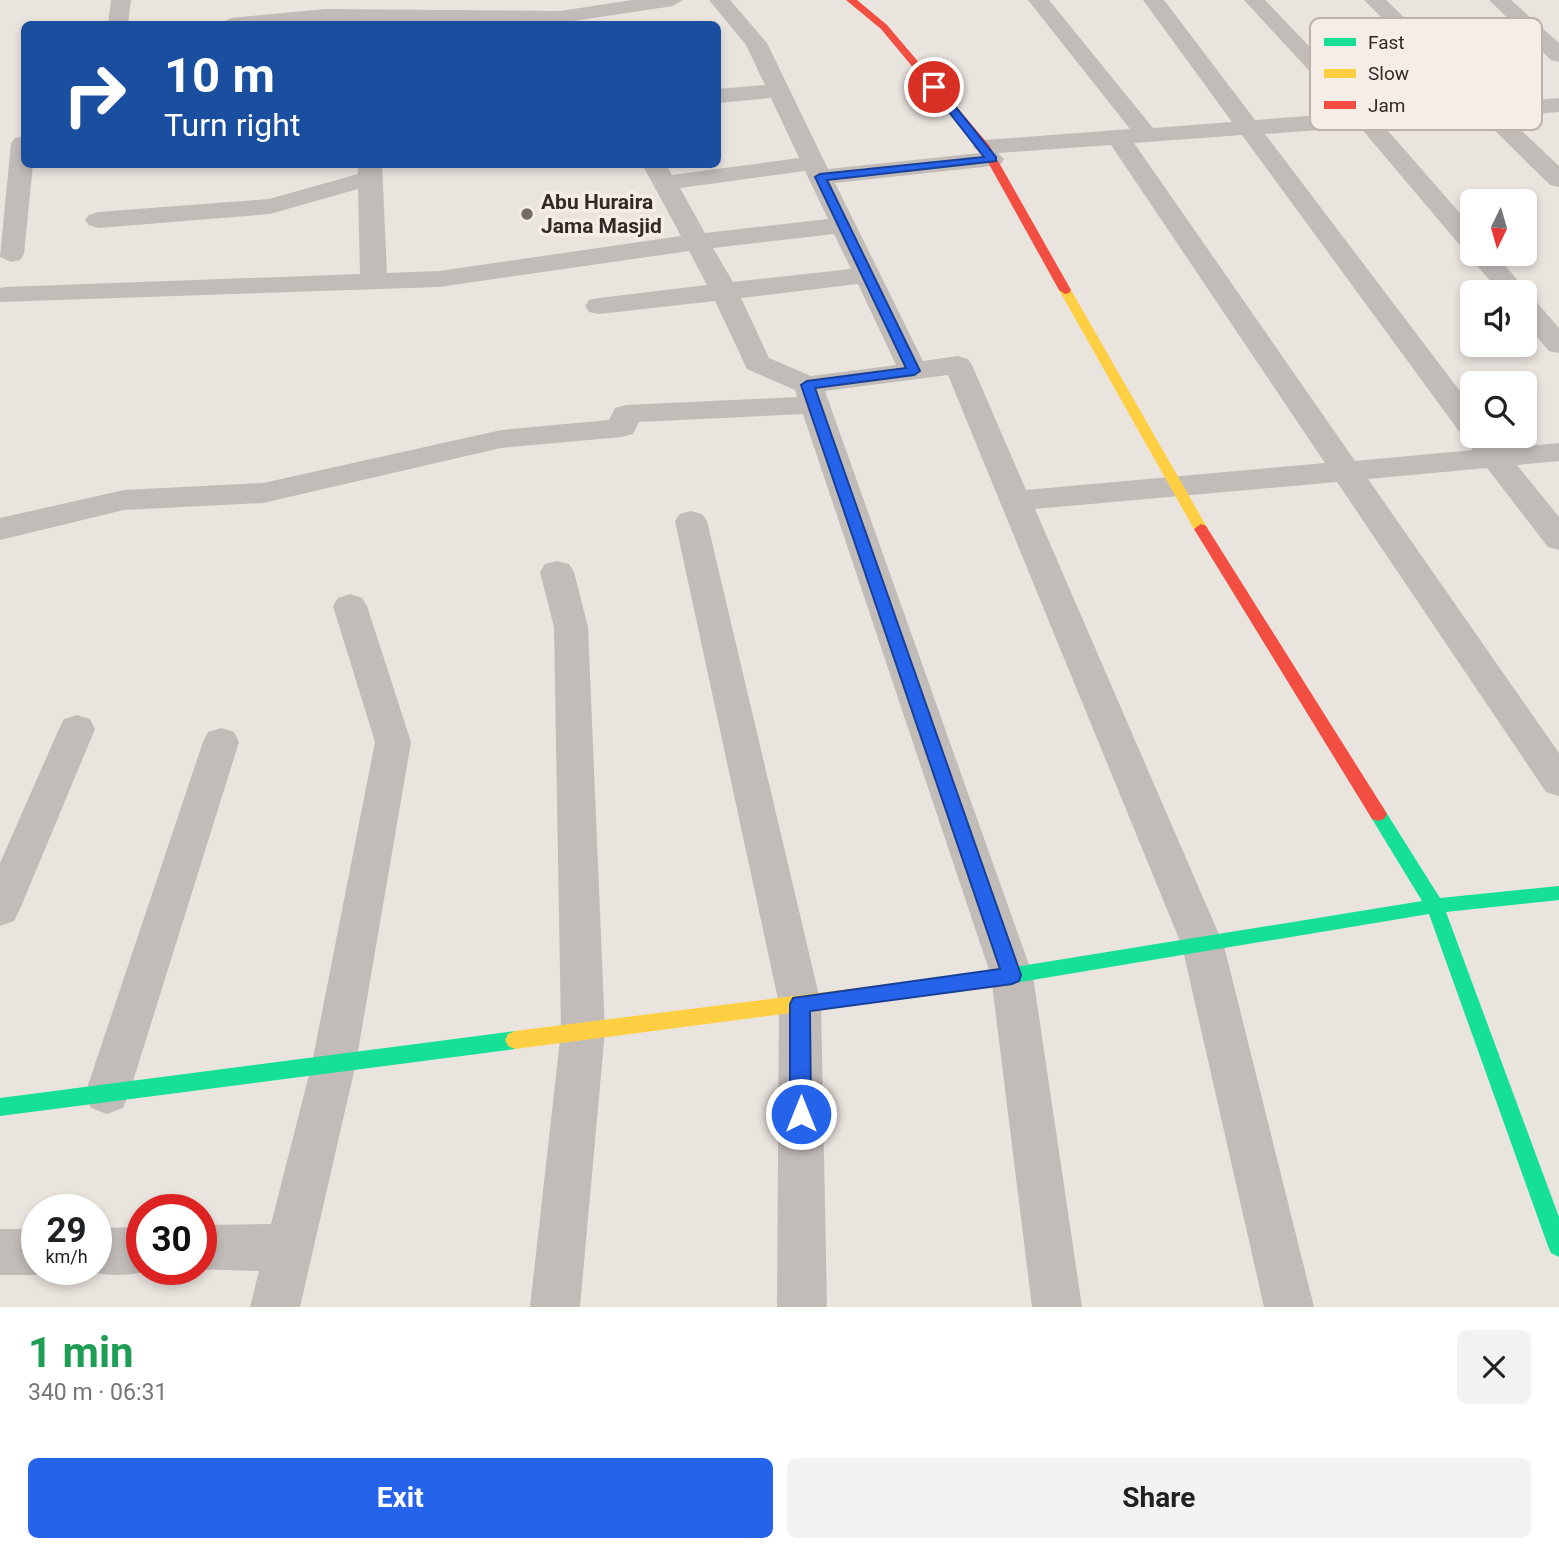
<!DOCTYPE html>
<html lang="en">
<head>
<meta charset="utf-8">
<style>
	body { margin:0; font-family:Roboto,sans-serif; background:#f2f2f2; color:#202124; height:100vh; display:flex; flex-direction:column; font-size:26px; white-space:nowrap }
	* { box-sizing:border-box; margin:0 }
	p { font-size:23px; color:#757577 }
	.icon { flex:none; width:38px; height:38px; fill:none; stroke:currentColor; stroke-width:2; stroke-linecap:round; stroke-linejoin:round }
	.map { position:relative; height:1307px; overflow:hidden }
	.drawer { display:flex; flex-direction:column; background:#fff; flex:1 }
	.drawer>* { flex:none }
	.banner { position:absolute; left:21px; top:21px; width:700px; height:147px; border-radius:10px; box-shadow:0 4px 10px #0003; background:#1a4fa0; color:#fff; overflow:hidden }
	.needle { width:46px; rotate:185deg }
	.fabs { position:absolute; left:1460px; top:189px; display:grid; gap:14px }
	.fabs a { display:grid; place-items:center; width:77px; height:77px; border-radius:10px; background:#fff; box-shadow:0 4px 10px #0003; font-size:35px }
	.speed { position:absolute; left:21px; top:1194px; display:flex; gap:14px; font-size:35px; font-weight:700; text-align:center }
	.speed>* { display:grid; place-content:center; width:91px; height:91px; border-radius:50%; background:#fff; box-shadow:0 4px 10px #0003; line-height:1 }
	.speed small { font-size:18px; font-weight:400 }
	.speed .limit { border:10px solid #d22; background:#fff; color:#111 }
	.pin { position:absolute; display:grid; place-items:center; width:60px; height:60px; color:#fff; margin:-30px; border:4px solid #fff; border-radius:50%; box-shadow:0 2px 7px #0007 }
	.me { position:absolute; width:77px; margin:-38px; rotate:0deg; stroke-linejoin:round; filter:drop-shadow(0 0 5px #0008) }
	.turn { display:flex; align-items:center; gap:24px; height:147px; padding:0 28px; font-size:32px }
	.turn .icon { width:91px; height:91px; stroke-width:2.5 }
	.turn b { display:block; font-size:49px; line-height:60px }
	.round { display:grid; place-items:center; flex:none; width:74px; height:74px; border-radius:10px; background:#f2f2f2 }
	.head { display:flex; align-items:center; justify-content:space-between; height:119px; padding:0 28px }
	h1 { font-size:42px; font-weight:700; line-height:52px; color:#1e9e55 }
	.cta { display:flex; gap:14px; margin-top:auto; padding:14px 28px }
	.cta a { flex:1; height:80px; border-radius:10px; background:#2563eb; color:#fff; font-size:28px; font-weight:700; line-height:80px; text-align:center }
	.cta a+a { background:#f2f2f2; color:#202124 }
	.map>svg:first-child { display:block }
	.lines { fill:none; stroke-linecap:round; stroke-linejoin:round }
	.street { fill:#c2bcb9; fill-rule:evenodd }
	.fast { fill:#16e098; fill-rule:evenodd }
	.slow { fill:#ffcf43; fill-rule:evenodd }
	.jam { fill:#f24e42; fill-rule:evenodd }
	.route { fill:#2563eb; stroke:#184099; stroke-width:2 }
	.poi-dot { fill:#726b67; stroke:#f6ede7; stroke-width:2.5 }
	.labels { text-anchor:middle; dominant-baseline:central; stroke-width:7; stroke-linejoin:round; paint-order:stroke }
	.far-poi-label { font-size:21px; font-weight:bold; fill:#322a27; stroke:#f6ede7; text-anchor:start }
	.key { fill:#f6ede7; stroke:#bbb2ad; stroke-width:2 }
	.key-label { font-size:19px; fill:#322a27 }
</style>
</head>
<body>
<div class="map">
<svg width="1559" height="1307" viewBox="0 0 1559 1307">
	<rect width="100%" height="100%" fill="#eae4df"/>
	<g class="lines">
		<g class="street">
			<polygon points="111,0 131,0 128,24 108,24"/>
			<polygon points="632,0 683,0 673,6 560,23 325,21 220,24 231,18 325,9 560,11"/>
			<path d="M709,0H730L767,43L828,169L980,153L973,147L977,142L985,140L1130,129L1028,0H1049L1153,128L1232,122L1143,0H1164L1255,120L1348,113L1244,0H1265L1372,112L1469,105L1364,0H1386L1493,103L1559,98V112L1506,116L1559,166V187L1550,185L1482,118L1383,125L1472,227V254H1495L1528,292L1524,297V292H1500L1472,260L1468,254L1470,250L1463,249L1360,127L1265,134L1472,407V436H1494L1503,448L1559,443V461L1517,465L1559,517V550L1548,547L1487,468L1368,479L1559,753V796L1546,792L1337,482L1035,509L1224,946L1314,1307H1264L1182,946L948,375L825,391L1033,976L1082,1307H1032L991,976L803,414L639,422L633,434L622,437L501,448L263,503L124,510L0,540V518L124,490L263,483L501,430L609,420L615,408L626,405L797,397L795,390L747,369L715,301L599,314L589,312L585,306L589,300L599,298L707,285L689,251L439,287L0,302V288L5,287L360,274L358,189L270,214L98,228L89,225L85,220L89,215L98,212L269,199L358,174V164H382L387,273L439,271L681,236L642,164H666L672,175L799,158L771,98L718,103V89L765,85L746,45ZM1242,135L1461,434L1472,437L1468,443L1473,450L1355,461L1134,143ZM1111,145L1325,463L1026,490L972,365L968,359L958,356L923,361L835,183L992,166L1001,164L1004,159L998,153ZM805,171L828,219L705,233L680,188ZM834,234L851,269L733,282L713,248ZM858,284L896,365L811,376L769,358L741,298Z"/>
			<polygon points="1489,0 1511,0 1559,43 1559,62 1551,60"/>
			<polygon points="23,136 24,164 33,164 24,254 20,260 11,262 0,257 11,143 15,138"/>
			<polygon points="1524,297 1534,299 1559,328 1559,353 1549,351 1524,322"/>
			<polygon points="691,511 702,514 707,521 821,1004 827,1307 777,1307 779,1004 675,521 680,514"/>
			<polygon points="557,561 569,564 574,572 588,627 605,1031 580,1307 530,1307 561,1031 554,627 540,572 545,564"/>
			<polygon points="350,594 362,598 367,606 411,742 356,1063 300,1307 250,1307 259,1271 194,1269 201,1269 201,1225 271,1224 312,1063 375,742 333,606 338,598"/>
			<polygon points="77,715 90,719 95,729 20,909 14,921 0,926 0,863 59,729 64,719"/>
			<polygon points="221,728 234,732 239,742 129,1094 123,1108 107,1114 91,1108 85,1094 203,742 208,732"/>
			<path d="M142,1227V1269H154C132,1277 103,1277 82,1269H96V1228Z"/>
			<polygon points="0,1229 37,1229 37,1269 54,1269 37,1275 0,1275"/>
		</g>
		<g class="fast">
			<polygon points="1378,807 1384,809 1440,898 1559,886 1559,900 1446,912 1559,1217 1559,1257 1551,1253 1548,1246 1429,914 984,988 977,986 975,980 977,974 984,972 1422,901 1369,814 1372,809"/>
			<polygon points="515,1031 522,1034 525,1040 522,1046 515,1049 0,1116 0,1098"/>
		</g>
		<g class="slow">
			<polygon points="1065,286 1071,290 1208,529 1206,532 1196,532 1194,529 1059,290"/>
			<polygon points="984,972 991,974 993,980 991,986 984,988 515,1049 508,1046 505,1040 508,1034 515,1031"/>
		</g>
		<g class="jam">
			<polygon points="846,0 857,0 887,25 989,145 1071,290 1069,293 1065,294 1059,290 980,148 881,29"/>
			<polygon points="1201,524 1206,526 1384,809 1387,814 1384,819 1378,821 1372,819 1194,529"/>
		</g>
	</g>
	<polygon class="route" points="931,85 938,85 996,157 996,161 827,180 920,371 914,375 815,388 1021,975 1019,981 1012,984 810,1011 811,1114 808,1121 801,1123 793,1121 790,1114 790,1004 793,998 1000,969 801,385 807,381 906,368 815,177 820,174 984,157 931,89"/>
	<circle class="poi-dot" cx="527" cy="214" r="7"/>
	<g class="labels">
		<g class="far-poi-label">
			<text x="541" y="202">Abu Huraira<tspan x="541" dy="24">Jama Masjid</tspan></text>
		</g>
	</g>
	<rect x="1310" y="18" width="232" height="112" rx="10" class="key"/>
	<rect x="1324" y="38" width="32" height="8" fill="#16e098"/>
	<rect x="1324" y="69" width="32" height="9" fill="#ffcf43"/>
	<rect x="1324" y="101" width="32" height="8" fill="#f24e42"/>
	<g class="key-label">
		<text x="1368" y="49">Fast</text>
		<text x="1368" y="80">Slow</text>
		<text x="1368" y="112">Jam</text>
	</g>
</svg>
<div class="fabs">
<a><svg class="needle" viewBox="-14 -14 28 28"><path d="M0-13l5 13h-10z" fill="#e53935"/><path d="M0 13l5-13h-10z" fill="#757577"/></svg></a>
<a><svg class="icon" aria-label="sound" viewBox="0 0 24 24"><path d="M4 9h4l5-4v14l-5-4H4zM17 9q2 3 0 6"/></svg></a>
<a><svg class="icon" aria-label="search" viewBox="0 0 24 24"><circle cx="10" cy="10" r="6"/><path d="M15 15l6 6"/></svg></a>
</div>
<div class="speed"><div>29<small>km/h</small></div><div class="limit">30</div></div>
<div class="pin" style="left:934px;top:87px;background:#d93025"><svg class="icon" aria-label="arrive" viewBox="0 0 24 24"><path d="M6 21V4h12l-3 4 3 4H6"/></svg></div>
<svg class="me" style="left:801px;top:1114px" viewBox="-20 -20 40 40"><circle r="17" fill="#2563eb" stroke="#fff" stroke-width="3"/><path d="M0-11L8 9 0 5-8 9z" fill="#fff"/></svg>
<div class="banner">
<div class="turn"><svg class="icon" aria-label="right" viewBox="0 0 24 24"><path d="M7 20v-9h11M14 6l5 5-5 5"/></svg><div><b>10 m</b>Turn right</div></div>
</div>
</div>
<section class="drawer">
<div class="head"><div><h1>1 min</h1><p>340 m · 06:31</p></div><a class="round"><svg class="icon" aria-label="close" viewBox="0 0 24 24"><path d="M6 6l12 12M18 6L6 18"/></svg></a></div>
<div class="cta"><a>Exit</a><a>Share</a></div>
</section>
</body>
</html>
